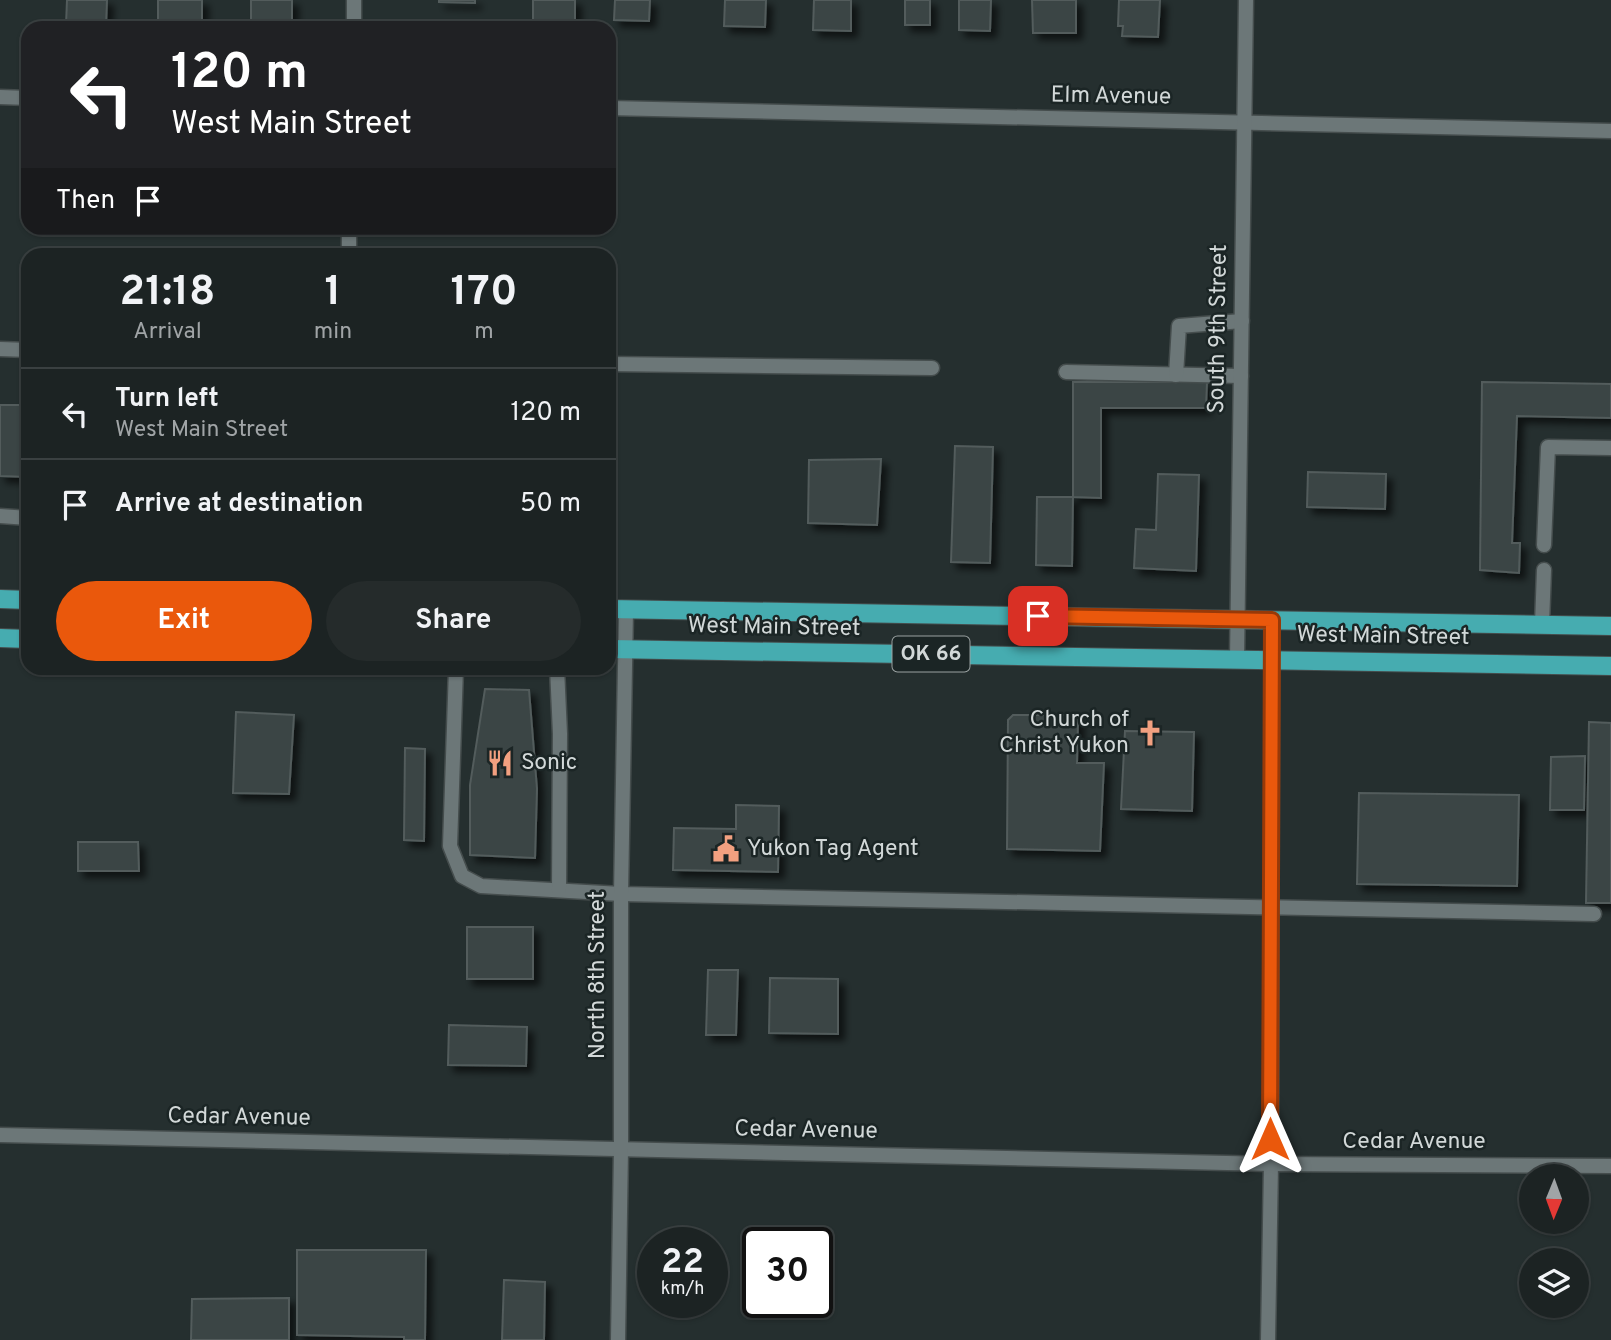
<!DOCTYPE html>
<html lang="en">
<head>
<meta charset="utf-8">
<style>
	body { margin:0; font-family:Overpass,sans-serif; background:#252b2b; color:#f1f3f6; height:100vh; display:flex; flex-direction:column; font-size:26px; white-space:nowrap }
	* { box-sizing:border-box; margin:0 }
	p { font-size:23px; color:#a0a4a6 }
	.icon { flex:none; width:38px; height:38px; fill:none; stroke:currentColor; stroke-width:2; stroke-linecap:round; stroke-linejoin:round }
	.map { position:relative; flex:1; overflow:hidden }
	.sheet { position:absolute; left:21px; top:248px; width:595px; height:427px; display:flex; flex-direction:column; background:#1c2323; border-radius:21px; box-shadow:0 2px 5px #0004,0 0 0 2px #3a4041 }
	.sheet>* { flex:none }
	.banner { position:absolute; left:21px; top:21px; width:595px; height:214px; border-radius:21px; box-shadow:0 2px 5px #0004,0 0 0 2px #3a4041; background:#202124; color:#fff; overflow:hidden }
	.needle { width:46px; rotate:181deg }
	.fabs { position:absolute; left:1519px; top:1164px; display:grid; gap:14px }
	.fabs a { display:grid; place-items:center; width:70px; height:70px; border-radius:50%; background:#1c2323; box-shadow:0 2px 5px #0004,0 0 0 2px #3a4041; font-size:35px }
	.speed { position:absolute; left:637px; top:1227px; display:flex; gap:14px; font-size:35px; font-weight:700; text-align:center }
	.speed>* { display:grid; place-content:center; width:91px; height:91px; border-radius:50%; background:#1c2323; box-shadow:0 2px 5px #0004,0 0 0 2px #3a4041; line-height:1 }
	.speed small { font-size:18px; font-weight:400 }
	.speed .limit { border:4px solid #111; border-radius:10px; background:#fff; color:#111 }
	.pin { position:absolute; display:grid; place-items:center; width:60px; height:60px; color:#fff; margin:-30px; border-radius:14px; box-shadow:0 4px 10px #0006 }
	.me { position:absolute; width:77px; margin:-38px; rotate:0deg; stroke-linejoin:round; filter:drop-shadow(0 0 5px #0008) }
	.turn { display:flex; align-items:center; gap:24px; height:147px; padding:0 35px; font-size:32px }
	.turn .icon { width:91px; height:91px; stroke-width:2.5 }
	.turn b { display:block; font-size:49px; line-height:60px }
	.then { display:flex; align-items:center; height:66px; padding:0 35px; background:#0003; gap:14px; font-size:26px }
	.eta { display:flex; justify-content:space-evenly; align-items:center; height:119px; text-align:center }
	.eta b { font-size:42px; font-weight:700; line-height:49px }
	.primary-button { display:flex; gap:14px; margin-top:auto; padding:14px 35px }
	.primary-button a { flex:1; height:80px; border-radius:42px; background:#ea580c; color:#fff; font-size:28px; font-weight:700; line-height:80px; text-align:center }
	.primary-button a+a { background:#252b2b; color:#f1f3f6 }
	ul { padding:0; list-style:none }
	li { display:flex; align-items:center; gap:21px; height:91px; padding:0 35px; border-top:2px solid #3a4041 }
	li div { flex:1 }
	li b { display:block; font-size:26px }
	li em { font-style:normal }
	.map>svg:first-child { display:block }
	.building { fill:#3b4545; stroke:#525c5c; stroke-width:2; filter:url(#shadow) }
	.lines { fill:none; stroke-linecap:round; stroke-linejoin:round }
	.service-casing { stroke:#454d4d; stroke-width:17 }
	.minor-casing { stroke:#454d4d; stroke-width:17 }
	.primary-casing { stroke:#454d4d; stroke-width:20 }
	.service { stroke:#6c7778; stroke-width:14 }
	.minor { stroke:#6c7778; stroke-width:14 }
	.primary { stroke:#46acb0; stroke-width:18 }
	.route-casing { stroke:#983908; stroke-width:18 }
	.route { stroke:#ea580c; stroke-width:12 }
	.labels { text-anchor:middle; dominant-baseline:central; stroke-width:5; stroke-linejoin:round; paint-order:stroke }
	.shield { fill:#1b2525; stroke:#9ba2a2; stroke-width:2 }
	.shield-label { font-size:21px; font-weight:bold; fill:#d2d8d8 }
	.street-label { font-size:23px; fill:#d2d8d8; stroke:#1b2525 }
	.poi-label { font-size:23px; fill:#d2d8d8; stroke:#1b2525; text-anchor:start }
</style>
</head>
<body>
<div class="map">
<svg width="1611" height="1340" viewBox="0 0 1611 1340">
	<defs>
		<filter id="shadow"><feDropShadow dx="6" dy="6" stdDeviation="3.5" flood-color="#0009"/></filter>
	</defs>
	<rect width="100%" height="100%" fill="#252f2f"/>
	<g class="building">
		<polygon points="67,0 107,0 106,27 66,25"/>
		<rect x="158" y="0" width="44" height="28"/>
		<rect x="251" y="0" width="41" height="28"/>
		<polygon points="439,0 475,0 475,3 439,2"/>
		<rect x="533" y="0" width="42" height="28"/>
		<polygon points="615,0 650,0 649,21 614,20"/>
		<polygon points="725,0 766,0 765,27 724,26"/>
		<polygon points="814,0 851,0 851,31 813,30"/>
		<rect x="905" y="0" width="25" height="25"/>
		<polygon points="959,0 991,0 990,31 959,30"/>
		<polygon points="1032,0 1076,0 1076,33 1033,33"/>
		<polygon points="1119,0 1160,0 1158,37 1122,36 1123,26 1118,26"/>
		<polygon points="1073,382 1207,382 1206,408 1101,408 1101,498 1073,497"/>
		<polygon points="1482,382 1611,384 1611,418 1517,416 1512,543 1520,543 1519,573 1480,570"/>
		<polygon points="0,405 28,405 28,477 0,476"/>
		<polygon points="955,446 993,447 990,563 951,562"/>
		<polygon points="881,459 877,525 808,523 809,460"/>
		<polygon points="1308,472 1386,474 1385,509 1307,507"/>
		<polygon points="1158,474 1199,475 1196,571 1134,568 1136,529 1156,530"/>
		<polygon points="1037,497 1073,497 1072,566 1036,565"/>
		<polygon points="485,689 529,690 537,789 535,858 470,855 470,785"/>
		<polygon points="236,712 294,715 289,794 233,793"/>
		<polygon points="1013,715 1073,715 1078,721 1077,763 1104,763 1100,851 1007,849 1008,720"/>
		<polygon points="1589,722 1611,723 1611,903 1586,903"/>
		<polygon points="1125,731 1194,732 1192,811 1121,809"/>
		<polygon points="405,748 425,749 424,841 404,840"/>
		<polygon points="1585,756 1584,810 1550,810 1551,757"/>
		<polygon points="1359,793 1519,795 1517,886 1357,884"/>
		<polygon points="736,805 779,806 778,872 673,870 674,828 736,829"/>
		<polygon points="78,842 138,842 139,871 78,871"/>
		<rect x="467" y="927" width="66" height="52"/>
		<polygon points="708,970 738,970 736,1035 706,1035"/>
		<polygon points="770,978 838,979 838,1034 769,1033"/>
		<polygon points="449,1025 527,1027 526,1066 448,1065"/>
		<polygon points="297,1250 426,1250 425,1340 404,1340 404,1337 297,1335"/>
		<polygon points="504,1280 545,1282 544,1340 502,1340"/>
		<polygon points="289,1298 289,1340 191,1340 192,1299"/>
	</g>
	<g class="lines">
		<g class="service-casing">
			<g id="service">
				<polyline points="0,349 28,350"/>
				<polyline points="609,364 932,368"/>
				<polyline points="1066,372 1241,376"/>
				<polyline points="1176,375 1179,326 1242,321"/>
				<polyline points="0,516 28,518"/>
				<polyline points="1544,545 1548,447 1611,448"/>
				<polyline points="1542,624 1544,570"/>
				<polyline points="456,668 450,846 462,876 481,886 621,894 1594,914"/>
				<polyline points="557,668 560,734 559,890"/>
			</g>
		</g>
		<g class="minor-casing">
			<g id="minor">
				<polyline points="354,28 354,0"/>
				<polyline points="0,97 28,98"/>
				<polyline points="609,108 1611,131"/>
				<polyline points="349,256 349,228"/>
				<polyline points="1237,659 1246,0"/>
				<polyline points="0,1135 1271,1164 1611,1166"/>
				<polyline points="618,1340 621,1149 621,894 626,609"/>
				<polyline points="1268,1340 1271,1164 1272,620"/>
			</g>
		</g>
		<g class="primary-casing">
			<g id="primary">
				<polyline points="0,599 28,600"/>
				<polyline points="609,609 1611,626"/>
				<polyline points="0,638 28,639"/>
				<polyline points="609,649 1611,666"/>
			</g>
		</g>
		<use href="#service" class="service"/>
		<use href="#minor" class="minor"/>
		<use href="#primary" class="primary"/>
	</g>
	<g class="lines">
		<g class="route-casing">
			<polyline id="route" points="1038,616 1272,620 1270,1139"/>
		</g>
		<use href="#route" class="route"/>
	</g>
	<defs>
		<g id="church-bare" transform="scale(2.1)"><path d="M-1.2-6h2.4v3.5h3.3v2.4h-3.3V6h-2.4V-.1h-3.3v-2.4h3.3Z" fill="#f2a080" stroke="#1b2525" stroke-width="2.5" paint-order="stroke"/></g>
		<g id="restaurant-bare" transform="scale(2.1)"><path d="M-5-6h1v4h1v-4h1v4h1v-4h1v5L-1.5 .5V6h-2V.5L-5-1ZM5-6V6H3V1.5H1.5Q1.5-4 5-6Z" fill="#f2a080" stroke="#1b2525" stroke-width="2.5" paint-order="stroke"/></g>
		<g id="civic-bare" transform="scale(2.1)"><path d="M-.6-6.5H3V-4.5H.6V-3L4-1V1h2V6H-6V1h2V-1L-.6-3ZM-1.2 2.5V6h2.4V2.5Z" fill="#f2a080" stroke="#1b2525" stroke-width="2.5" paint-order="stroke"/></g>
	</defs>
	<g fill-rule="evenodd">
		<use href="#church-bare" x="1150" y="733"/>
		<use href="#restaurant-bare" x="500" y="763"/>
		<use href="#civic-bare" x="726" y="849"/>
	</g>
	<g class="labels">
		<rect class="shield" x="892.5" y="636.5" width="77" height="35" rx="5"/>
		<g class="shield-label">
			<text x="931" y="654">OK 66</text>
		</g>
		<g class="street-label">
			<text transform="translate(1111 97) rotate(1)">Elm Avenue</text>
			<text transform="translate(1219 329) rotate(-89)">South 9th Street</text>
			<text transform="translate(774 628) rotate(1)">West Main Street</text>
			<text transform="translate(1383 637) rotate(1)">West Main Street</text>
			<text transform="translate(598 975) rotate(-90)">North 8th Street</text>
			<text transform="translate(239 1118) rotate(1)">Cedar Avenue</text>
			<text transform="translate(806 1131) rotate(1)">Cedar Avenue</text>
			<text x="1414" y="1142">Cedar Avenue</text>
		</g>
		<g class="poi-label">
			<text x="1129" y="720" text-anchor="end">Church of<tspan x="1129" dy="26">Christ Yukon</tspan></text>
			<text x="521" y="763">Sonic</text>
			<text x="747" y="849">Yukon Tag Agent</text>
		</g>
	</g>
</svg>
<div class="fabs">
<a><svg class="needle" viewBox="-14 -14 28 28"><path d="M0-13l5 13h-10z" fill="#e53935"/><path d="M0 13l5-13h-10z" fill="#a0a4a6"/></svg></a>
<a><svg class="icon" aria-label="layers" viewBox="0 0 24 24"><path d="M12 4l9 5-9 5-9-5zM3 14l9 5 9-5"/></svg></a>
</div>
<div class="speed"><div>22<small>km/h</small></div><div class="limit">30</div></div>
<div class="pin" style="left:1038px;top:616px;background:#d93025"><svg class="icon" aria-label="arrive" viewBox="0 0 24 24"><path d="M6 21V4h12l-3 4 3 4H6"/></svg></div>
<svg class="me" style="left:1270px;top:1139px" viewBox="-20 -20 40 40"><path d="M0-17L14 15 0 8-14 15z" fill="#ea580c" stroke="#fff" stroke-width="4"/></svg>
<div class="banner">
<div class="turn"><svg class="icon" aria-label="left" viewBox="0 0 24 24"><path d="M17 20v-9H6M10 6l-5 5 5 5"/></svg><div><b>120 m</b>West Main Street</div></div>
<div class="then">Then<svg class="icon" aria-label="arrive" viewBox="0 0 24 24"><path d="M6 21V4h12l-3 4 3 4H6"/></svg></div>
</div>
<section class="sheet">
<div class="eta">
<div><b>21:18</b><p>Arrival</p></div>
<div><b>1</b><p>min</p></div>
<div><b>170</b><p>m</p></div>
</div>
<ul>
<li><svg class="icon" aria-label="left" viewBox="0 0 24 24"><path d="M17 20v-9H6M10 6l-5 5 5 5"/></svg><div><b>Turn left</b><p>West Main Street</p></div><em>120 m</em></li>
<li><svg class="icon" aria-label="arrive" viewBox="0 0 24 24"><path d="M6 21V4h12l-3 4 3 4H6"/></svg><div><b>Arrive at destination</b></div><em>50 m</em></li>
</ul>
<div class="primary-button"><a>Exit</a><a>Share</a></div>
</section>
</div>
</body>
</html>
